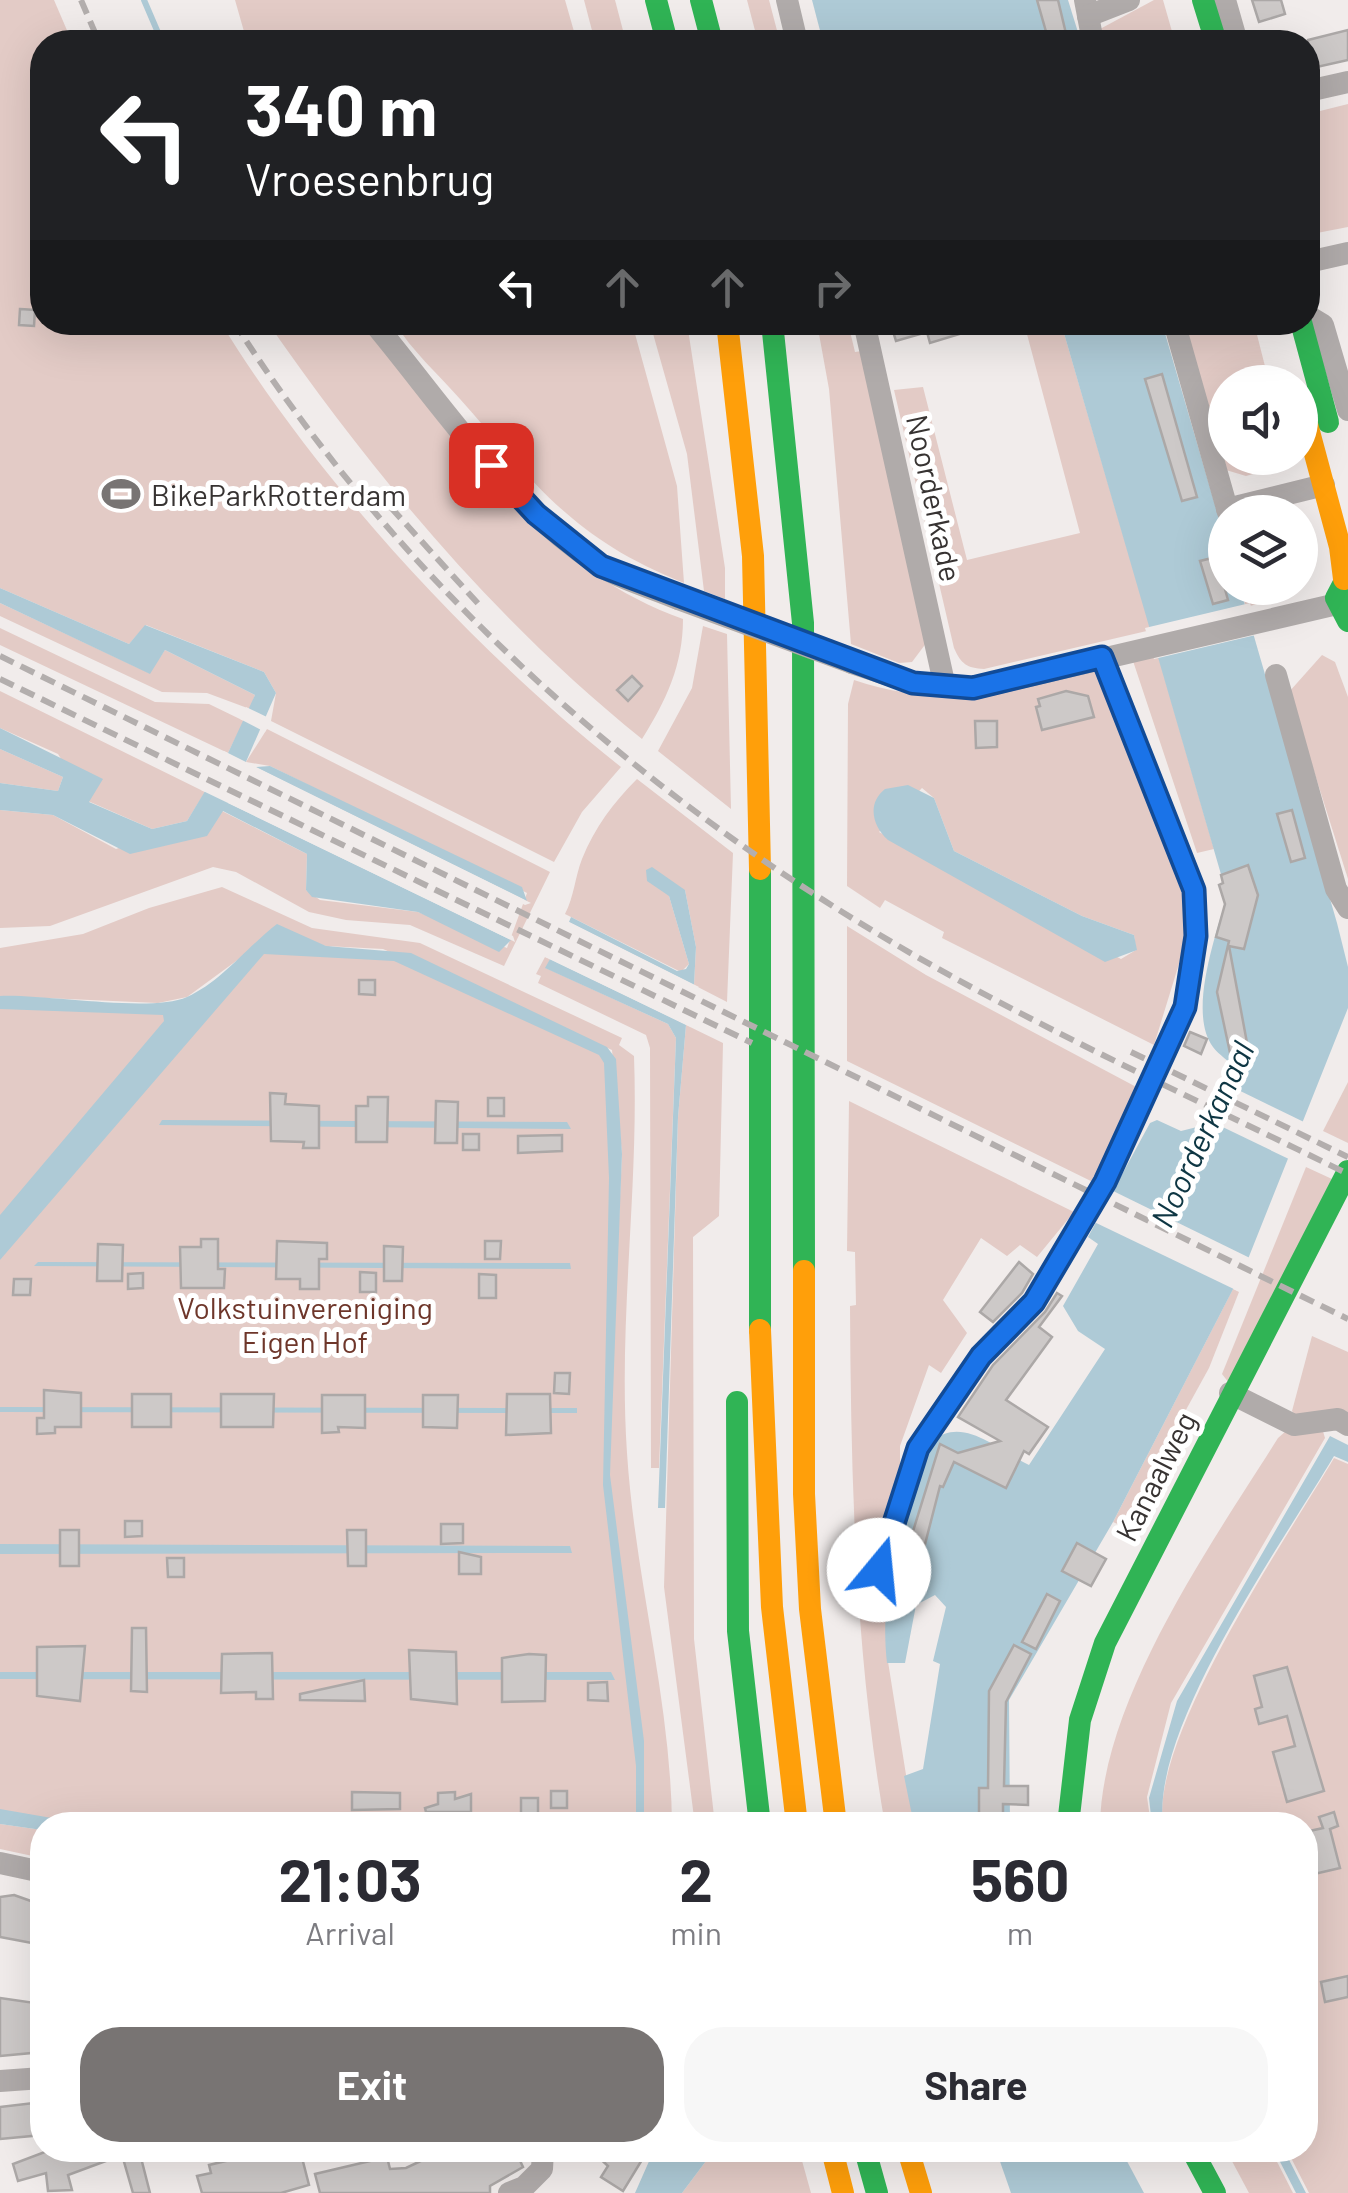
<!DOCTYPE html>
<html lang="en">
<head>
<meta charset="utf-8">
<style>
	body { margin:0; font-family:Barlow,sans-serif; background:#f7f7f7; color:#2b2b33; height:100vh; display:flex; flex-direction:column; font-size:38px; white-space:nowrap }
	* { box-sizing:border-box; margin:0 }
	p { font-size:32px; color:#7c7c81 }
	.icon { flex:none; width:55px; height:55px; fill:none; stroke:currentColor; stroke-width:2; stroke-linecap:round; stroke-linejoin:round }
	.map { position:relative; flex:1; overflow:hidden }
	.sheet { position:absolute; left:30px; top:1812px; width:1288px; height:350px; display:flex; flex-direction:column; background:#fff; border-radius:40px; box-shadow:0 10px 40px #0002 }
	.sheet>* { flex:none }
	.top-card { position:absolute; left:30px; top:30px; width:1290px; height:305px; border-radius:40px; box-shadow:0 10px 40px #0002; background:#202124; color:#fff; overflow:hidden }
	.tools { position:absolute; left:1208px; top:365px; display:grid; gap:20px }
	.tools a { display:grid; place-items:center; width:110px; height:110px; border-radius:50%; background:#fff; box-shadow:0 10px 40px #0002; font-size:50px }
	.pin { position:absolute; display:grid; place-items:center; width:85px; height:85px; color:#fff; margin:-42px; border-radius:20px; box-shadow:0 5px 15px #0006 }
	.me { position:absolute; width:110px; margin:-55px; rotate:17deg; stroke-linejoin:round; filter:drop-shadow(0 0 8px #0008) }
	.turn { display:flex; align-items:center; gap:35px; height:210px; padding:0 50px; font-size:45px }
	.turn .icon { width:130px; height:130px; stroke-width:2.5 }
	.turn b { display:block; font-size:70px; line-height:85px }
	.lanes { display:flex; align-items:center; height:95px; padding:0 50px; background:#0003; justify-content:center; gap:50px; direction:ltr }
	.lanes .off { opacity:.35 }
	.eta { display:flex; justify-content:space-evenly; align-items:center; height:170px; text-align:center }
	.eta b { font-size:60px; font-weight:700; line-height:70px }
	.primary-button { display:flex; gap:20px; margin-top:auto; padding:20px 50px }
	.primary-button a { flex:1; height:115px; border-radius:40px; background:#787473; color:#fff; font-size:40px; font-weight:700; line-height:115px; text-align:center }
	.primary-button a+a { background:#f7f7f7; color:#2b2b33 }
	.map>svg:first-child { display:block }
	.green { fill:#e3cbc6; fill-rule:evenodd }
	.water { fill:#aecad6 }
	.pier { fill:#f1eceb }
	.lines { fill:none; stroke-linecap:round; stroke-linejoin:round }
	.stream { stroke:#aecad6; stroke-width:6 }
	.building { fill:#cdc9c8; stroke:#aca8a7; stroke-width:2.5 }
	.street { stroke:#b0abaa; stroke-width:22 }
	.fast { stroke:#30b455; stroke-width:22 }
	.slow { stroke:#ff9f0a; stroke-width:22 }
	.rail { stroke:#b3aead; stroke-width:6; stroke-dasharray:15 8; stroke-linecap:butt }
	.street-bridge { stroke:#b0abaa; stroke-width:22 }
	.route-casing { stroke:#114b97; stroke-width:25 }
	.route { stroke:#1a73e8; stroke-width:18 }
	.labels { text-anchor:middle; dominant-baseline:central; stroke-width:10; stroke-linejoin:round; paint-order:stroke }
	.poi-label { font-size:30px; fill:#373332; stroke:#fff; text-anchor:start }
	.street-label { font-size:30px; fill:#373332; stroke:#fff }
	.park-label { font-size:30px; fill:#6e362a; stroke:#fff }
	.water-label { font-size:32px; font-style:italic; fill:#0e3643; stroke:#fff }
</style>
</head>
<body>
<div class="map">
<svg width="1348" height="2193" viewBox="0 0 1348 2193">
	<rect width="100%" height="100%" fill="#f1eceb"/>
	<g class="green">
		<path d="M0,0H54L72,42H42V322L221,323C319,483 474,650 621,767L582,812L554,862L271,721L276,693L264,672L146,625L129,644L0,588Z"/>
		<polygon points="235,0 565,0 577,42 247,42"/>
		<polygon points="584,0 615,0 626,42 595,42"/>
		<polygon points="747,0 769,0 780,42 758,42"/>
		<polygon points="1154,0 1163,0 1175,42 1103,42 1100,29"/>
		<polygon points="1348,104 1348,227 1317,233 1308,208 1308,114"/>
		<path d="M268,323H367C448,440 545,570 683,619C683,665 666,701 642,739C496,622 373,474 268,323Z"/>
		<path d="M395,323H632L677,486L684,583C572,538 537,486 460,399C439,375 411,350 395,323Z"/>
		<polygon points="650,323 687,323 725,568 725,599 704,591 687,454"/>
		<polygon points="817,323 848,323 855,352 862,351 927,642 912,662 899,663 851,644 829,389"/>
		<path d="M1024,323H1061L1151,630L984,669C967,668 961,664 954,648L894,390L923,387L967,560L1080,533Z"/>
		<polygon points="1183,323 1254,323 1269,382 1225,382 1225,458 1287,458 1289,464 1246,476 1226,470"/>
		<polygon points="1240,588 1293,588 1291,595 1246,607"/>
		<polygon points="0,603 149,673 165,650 255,695 250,709 207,693 162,692 0,616"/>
		<polygon points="703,626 727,634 731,809 658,751 692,688"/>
		<polygon points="0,628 155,702 209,704 244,721 228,753 0,645"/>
		<polygon points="1158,655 1214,849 1197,853 1133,661"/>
		<polygon points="1322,655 1335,662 1348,697 1348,879 1289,692"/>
		<path d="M1103,669L1187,908L1186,941L1154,1045L942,938L944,932L885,900L880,908L847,886L848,704L854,680C947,711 1012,690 1103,669ZM922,788L934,798L954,851L1082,916L1134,935L1136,950L1121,959L879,832Z"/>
		<polygon points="0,691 205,792 187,821 152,829 88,801 58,754 0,728"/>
		<polygon points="267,729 550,872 504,966 410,925 346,920 309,912 236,872 213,867 50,926 0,928 0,810 53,815 116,849 222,811 307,854 306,890 320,900 418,912 507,948 527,893 270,766 246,762"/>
		<polygon points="0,749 63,777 58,791 0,783"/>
		<path d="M637,779L733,853L727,1002L694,985L696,947L685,890L669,896L689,964L681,972L565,914C574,897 575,877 582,859C595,827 613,803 637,779Z"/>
		<path d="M222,887L312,928L420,943L622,1038L619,1045L634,1056C639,1189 618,1321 627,1453C635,1578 671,1701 672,1825H644V1741L640,1739V1825H68L0,1813V1002L188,1011L273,938L399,957L605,1054L612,1071V1369L622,1154L612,1050L383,949L326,946L271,929L262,942L187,997L158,1003L0,996V948L83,934L149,908Z"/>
		<polygon points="847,926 926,975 1142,1090 1097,1184 847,1061"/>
		<polygon points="545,957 550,959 546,968 668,1024 676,1038 659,1468 651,1468 650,1048 646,1035 538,983 541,976 536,974"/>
		<polygon points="686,1025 723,1043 719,1216 693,1237 694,1639 715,1825 695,1825 664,1587 678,1117"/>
		<polygon points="1348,1082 1348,1143 1323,1131"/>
		<path d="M849,1101L1074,1212L1037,1257L1020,1245L1007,1256L981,1238L943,1300L967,1333L941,1373L929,1365L900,1446V1466L874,1569L888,1577L886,1649L914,1825H885C855,1653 851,1481 850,1306L856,1305L855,1252L847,1251Z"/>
		<polygon points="1306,1167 1332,1179 1229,1383 1222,1374"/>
		<polygon points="1233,1289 1239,1292 1209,1368 1122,1526 1113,1522"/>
		<polygon points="1312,1336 1348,1352 1348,1418 1295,1415 1292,1411"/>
		<path d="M1322,1428L1325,1438L1171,1703L1147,1797L1151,1825H1100C1102,1699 1212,1543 1278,1438L1286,1431Z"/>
		<path d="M1334,1458L1348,1464V2193H1309L1287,2150H1305V1825H1163C1150,1737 1287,1538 1334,1458Z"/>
		<polygon points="0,1824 42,1830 42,1858 0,1849"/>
		<polygon points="732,2150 799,2150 811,2193 682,2193 709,2157"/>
		<polygon points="1226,2150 1271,2150 1293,2193 1249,2193"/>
	</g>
	<g class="water">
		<polygon points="812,0 1068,0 1081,42 823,42"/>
		<path d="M1061,323H1162L1225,539V588H1240L1337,923L1348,967V1008L1246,1264L1113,1522L1009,1700L1010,1825H914L904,1776L923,1769L940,1664L933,1661L946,1607L935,1595L916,1605L905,1663H887C878,1583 904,1515 932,1442C962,1414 999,1451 1029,1465L1105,1349L1078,1331L1063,1306L1098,1244L1088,1237L1150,1123L1157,1120L1181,1131L1209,1124L1236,1068C1229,1061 1219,1055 1213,1047C1187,1012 1217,933 1227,895Z"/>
		<polygon points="0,588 129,644 145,625 264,672 276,693 228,803 511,940 499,952 418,912 312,897 306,890 307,854 223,811 207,836 130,854 53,815 0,810 0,783 58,791 63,777 0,749 0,728 103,779 89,802 152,829 187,821 228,753 255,695 165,650 150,674 0,603"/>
		<polygon points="270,766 522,887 527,901 256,767"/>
		<path d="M908,785L934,798L954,851L1082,916L1134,935L1137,950L1105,962L888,840C872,826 867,803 885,789Z"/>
		<polygon points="652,867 685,890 696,947 694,985 569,922 571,917 677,971 686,969 689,964 669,896 647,881 646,870"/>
		<path d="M277,924L326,946L411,953L607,1047L616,1059L622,1154L610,1475L644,1741V1825H636V1766L603,1485L609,1178L604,1063L599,1055L394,961L264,954L0,1260V1215L164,1021L163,1015L0,1009V996C45,994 151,1013 187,997C221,982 248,946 277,924Z"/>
		<polygon points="550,959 686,1025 678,1117 665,1508 658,1508 676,1038 668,1024 545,968"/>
		<polygon points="162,1120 567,1122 571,1129 159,1125"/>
		<polygon points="38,1262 570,1263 571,1269 34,1266"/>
		<polygon points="0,1407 577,1408 577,1413 0,1412"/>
		<path d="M1330,1436L1348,1445V1462L1334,1456C1282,1544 1151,1727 1163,1825H1152L1149,1798L1177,1701Z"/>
		<polygon points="0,1544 570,1546 572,1553 0,1554"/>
		<polygon points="0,1672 611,1672 615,1680 0,1679"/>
		<polygon points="0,1809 92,1825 42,1825 42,1830 0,1824"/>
		<polygon points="259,1814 604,1819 604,1825 258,1821"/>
		<polygon points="654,2150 732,2150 709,2157 682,2193 635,2193"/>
		<polygon points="996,2150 1121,2150 1144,2193 1011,2193"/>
		<polygon points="1274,2150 1284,2150 1306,2193 1296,2193"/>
	</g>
	<g class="pier">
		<polygon points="1250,603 1260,634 1154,659 1145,628"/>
		<polygon points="246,707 271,719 265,732 240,719"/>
		<polygon points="224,751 250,764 234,800 513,936 515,942 201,790"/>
		<polygon points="251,765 531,903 525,905 254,771"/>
		<polygon points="565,920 699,987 693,990 618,953 566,926"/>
		<polygon points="552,954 688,1020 691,1027 545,957"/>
		<polygon points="1224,1083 1306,1123 1293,1161 1206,1119"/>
		<polygon points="1107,1188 1254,1260 1238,1291 1090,1220"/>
	</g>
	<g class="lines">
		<polyline class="stream" points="144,0 162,42"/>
	</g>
	<g class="building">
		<polygon points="1037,0 1058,0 1068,42 1049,42"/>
		<polygon points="1252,0 1281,0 1285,14 1259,22"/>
		<polygon points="1348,30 1348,60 1308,69 1308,40"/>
		<polygon points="20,309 35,310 34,326 19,325"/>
		<polygon points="890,322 982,322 983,327 930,343 927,332 896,341"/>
		<polygon points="1162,374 1197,497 1182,501 1145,379"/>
		<polygon points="1216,557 1228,600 1213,604 1200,561"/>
		<polygon points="632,676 642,686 628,701 617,690"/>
		<polygon points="1066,691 1088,696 1094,717 1042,730 1036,707 1040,706 1038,699"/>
		<polygon points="975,721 997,721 997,747 976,748"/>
		<polygon points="1292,810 1305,858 1291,862 1277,814"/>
		<polygon points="1248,865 1258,895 1244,949 1229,946 1250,1059 1232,1062 1217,992 1229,941 1216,937 1225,904 1219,885 1223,883 1221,875"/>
		<polygon points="359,980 375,980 375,995 359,994"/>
		<polygon points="1190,1032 1207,1039 1201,1054 1184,1046"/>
		<polygon points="270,1093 286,1094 285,1104 319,1106 319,1148 303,1148 304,1142 271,1141"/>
		<polygon points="368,1097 388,1097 387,1142 356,1142 356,1106 368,1106"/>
		<rect x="488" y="1098" width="16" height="18"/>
		<polygon points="436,1101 458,1102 457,1143 435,1143"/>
		<rect x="463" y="1134" width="16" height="16"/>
		<polygon points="562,1135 562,1151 518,1153 518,1136"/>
		<polygon points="201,1239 218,1239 218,1269 225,1269 224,1288 181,1288 180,1247 201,1247"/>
		<polygon points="277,1241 327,1243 327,1259 319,1259 319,1289 300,1289 300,1279 276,1279"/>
		<polygon points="485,1241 501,1241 500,1259 485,1259"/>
		<polygon points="98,1244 123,1245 122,1281 97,1281"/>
		<polygon points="384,1246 403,1247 402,1281 384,1281"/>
		<polygon points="1019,1262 1033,1274 1022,1293 993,1322 980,1312"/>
		<polygon points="360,1272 376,1273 376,1292 360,1292"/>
		<polygon points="143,1273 143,1288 128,1289 128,1274"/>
		<polygon points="479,1274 496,1275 496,1298 479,1298"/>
		<polygon points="14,1279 31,1279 30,1295 13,1295"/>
		<polygon points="1057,1293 1062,1296 1039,1327 1052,1337 1006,1400 1048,1427 1029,1454 1024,1451 1006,1488 954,1462 943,1487 940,1486 914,1587 897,1583 940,1444 958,1453 1000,1441 958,1417 993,1365 1045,1312"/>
		<polygon points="555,1373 570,1373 569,1394 554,1393"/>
		<polygon points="44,1390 81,1393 81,1427 55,1427 55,1433 37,1434 37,1418 44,1418"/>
		<rect x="132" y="1394" width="39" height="33"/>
		<polygon points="221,1394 274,1394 273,1427 221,1427"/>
		<polygon points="507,1394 550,1394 551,1433 506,1435"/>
		<polygon points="322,1395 365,1395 365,1428 338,1427 339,1432 322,1433"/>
		<polygon points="423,1395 458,1395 457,1428 423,1427"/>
		<polygon points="125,1521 142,1521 142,1536 125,1537"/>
		<polygon points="441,1524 463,1524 463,1543 441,1544"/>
		<rect x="60" y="1530" width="19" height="36"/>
		<polygon points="347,1530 366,1530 366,1566 348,1566"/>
		<polygon points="1077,1543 1106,1559 1091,1586 1062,1571"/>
		<polygon points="459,1552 481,1557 481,1574 459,1574"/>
		<polygon points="167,1558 184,1558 184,1577 168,1577"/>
		<polygon points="1047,1594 1060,1601 1036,1649 1022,1642"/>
		<polygon points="132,1628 146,1628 147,1692 131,1691"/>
		<polygon points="1014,1645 1031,1654 1006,1702 1004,1786 1028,1786 1028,1805 1003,1804 1003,1825 979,1825 979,1788 988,1788 989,1691"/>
		<polygon points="85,1646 80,1701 37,1696 37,1647"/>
		<polygon points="409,1650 456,1652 457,1704 411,1699"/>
		<polygon points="272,1653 273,1699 256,1699 256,1692 221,1693 222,1654"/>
		<polygon points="529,1654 546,1655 545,1701 502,1702 502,1658"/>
		<polygon points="1287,1667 1324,1791 1287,1802 1273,1752 1295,1746 1287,1716 1259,1724 1255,1709 1262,1707 1254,1676"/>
		<polygon points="364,1680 365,1701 300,1700 300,1694"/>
		<polygon points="607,1682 608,1701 588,1700 588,1683"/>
		<rect x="551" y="1791" width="16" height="17"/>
		<polygon points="352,1792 400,1793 400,1809 352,1810"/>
		<polygon points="455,1792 455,1799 471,1794 471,1812 426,1812 425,1808 438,1804 438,1793"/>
		<polygon points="521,1798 538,1798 538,1816 521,1815"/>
		<polygon points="1334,1812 1338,1826 1330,1829 1340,1868 1310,1875 1305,1832 1323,1828 1319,1817"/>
		<polygon points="14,1895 42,1905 42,1934 34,1932 32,1943 0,1937 0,1897"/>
		<polygon points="1348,1976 1348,1997 1325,2002 1321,1982"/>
		<polygon points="0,1998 42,2004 42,2052 0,2056"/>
		<polygon points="34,2103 42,2103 42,2135 0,2139 0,2107"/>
		<polygon points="50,2150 139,2150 150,2193 133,2193 122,2155 68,2175 72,2190 48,2191 46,2173 18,2181 13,2164"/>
		<polygon points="249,2150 300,2150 309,2185 281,2193 202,2193 197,2176 211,2173 209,2165 251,2155"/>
		<polygon points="444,2150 515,2150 523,2167 490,2186 490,2193 320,2193 315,2174 387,2157 390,2169 406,2168"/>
		<polygon points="591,2150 648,2150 623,2191 601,2177 608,2166"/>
	</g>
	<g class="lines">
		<g class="street">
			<polyline points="787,0 797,42"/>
			<polyline points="1085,0 1093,42"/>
			<polyline points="1225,0 1237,42"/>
			<polyline points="1088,16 1129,0"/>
			<polyline points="1308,91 1348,82"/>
			<polyline points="1308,262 1348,253"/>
			<polyline points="1308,316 1323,325 1348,410"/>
			<path d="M373,322C443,406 506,504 599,565C622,580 653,588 678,599"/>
			<polyline points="864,322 945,687"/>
			<polyline points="1174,322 1228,512"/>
			<polyline points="1227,509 1324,485"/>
			<polyline points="852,663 913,683 973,689 1337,604"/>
			<polyline points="1276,675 1336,889 1348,908"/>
			<polyline points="1230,1393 1294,1425 1338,1419 1348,1425"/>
			<polyline points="879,1570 919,1448 981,1355 1034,1302 1105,1182 1185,1007 1196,937 1194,890 1102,657"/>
			<polyline points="0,1863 42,1872"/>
			<polyline points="0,2081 42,2078"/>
			<polyline points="509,2193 524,2187 542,2169 543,2150"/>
		</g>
		<g class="fast">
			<polyline points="656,0 667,42"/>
			<polyline points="701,0 712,42"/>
			<polyline points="1203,0 1216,42"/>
			<polyline points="772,322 803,623 804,1271"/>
			<polyline points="1301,322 1328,422"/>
			<polyline points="1348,575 1336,598 1348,621"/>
			<polyline points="760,869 760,1330"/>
			<polyline points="737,1402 738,1631 760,1825"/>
			<polyline points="1068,1825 1080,1720 1105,1643 1348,1171"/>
			<polyline points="865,2150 877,2193"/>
			<polyline points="1192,2150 1215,2193"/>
		</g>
		<g class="slow">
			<polyline points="727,322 753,556 760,869"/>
			<polyline points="1300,398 1340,547 1344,579"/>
			<polyline points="804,1271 804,1494 810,1609 836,1825"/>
			<polyline points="760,1330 772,1607 797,1825"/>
			<polyline points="832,2150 843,2193"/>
			<polyline points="908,2150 921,2193"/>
		</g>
		<g class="rail">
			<polyline points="81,0 99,42"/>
			<path d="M234,322C399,581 633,790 895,944C1041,1030 1196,1099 1348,1174"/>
			<polyline points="375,490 483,609"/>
			<polyline points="0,656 1348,1319"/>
			<polyline points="0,679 752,1043"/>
			<polyline points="1131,1052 1348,1157"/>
		</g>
		<polyline class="street-bridge" points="678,599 852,663"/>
	</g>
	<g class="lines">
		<g class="route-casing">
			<polyline id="route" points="491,465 536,514 601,566 913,683 973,688 1102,657 1194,890 1196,936 1185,1007 1105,1182 1034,1302 981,1356 918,1448 879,1570"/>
		</g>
		<use href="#route" class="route"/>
	</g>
	<defs>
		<g id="stadium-bare" transform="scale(3)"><path d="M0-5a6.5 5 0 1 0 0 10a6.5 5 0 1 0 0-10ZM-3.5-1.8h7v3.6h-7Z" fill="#787473" stroke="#fff" stroke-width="2.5" paint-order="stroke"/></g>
	</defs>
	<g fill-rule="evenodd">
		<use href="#stadium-bare" x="121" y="494"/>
	</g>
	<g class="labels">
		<g class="poi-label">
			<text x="151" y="494">BikeParkRotterdam</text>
		</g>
		<g class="street-label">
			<text transform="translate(935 498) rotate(78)">Noorderkade</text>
			<text transform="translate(1155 1476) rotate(-63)">Kanaalweg</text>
		</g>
		<g class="park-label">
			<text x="305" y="1307">Volkstuinvereniging<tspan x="305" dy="34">Eigen Hof</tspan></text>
		</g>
		<g class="water-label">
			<text transform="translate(1201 1134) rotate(-65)">Noorderkanaal</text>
		</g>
	</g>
</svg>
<div class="tools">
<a><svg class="icon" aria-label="sound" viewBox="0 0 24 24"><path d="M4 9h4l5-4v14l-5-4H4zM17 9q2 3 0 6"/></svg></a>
<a><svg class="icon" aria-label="layers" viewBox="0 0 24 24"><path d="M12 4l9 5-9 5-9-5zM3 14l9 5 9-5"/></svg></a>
</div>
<div class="pin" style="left:491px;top:465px;background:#d93025"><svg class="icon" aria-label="arrive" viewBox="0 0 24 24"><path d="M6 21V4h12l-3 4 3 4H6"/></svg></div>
<svg class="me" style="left:879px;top:1570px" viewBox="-20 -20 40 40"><circle r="19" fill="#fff"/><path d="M0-13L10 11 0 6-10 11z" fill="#1a73e8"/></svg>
<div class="top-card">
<div class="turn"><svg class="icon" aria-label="left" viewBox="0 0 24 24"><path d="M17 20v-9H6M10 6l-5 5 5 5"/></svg><div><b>340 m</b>Vroesenbrug</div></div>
<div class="lanes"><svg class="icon" aria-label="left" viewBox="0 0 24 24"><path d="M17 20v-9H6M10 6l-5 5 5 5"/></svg><svg class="icon off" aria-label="ahead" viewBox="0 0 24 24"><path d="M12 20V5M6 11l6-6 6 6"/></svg><svg class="icon off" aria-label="ahead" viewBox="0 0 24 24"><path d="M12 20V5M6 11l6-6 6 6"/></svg><svg class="icon off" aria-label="right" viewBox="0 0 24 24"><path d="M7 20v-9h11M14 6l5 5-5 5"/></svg></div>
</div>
<section class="sheet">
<div class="eta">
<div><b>21:03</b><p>Arrival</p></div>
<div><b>2</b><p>min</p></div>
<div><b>560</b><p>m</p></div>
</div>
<div class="primary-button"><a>Exit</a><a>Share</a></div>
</section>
</div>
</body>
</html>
